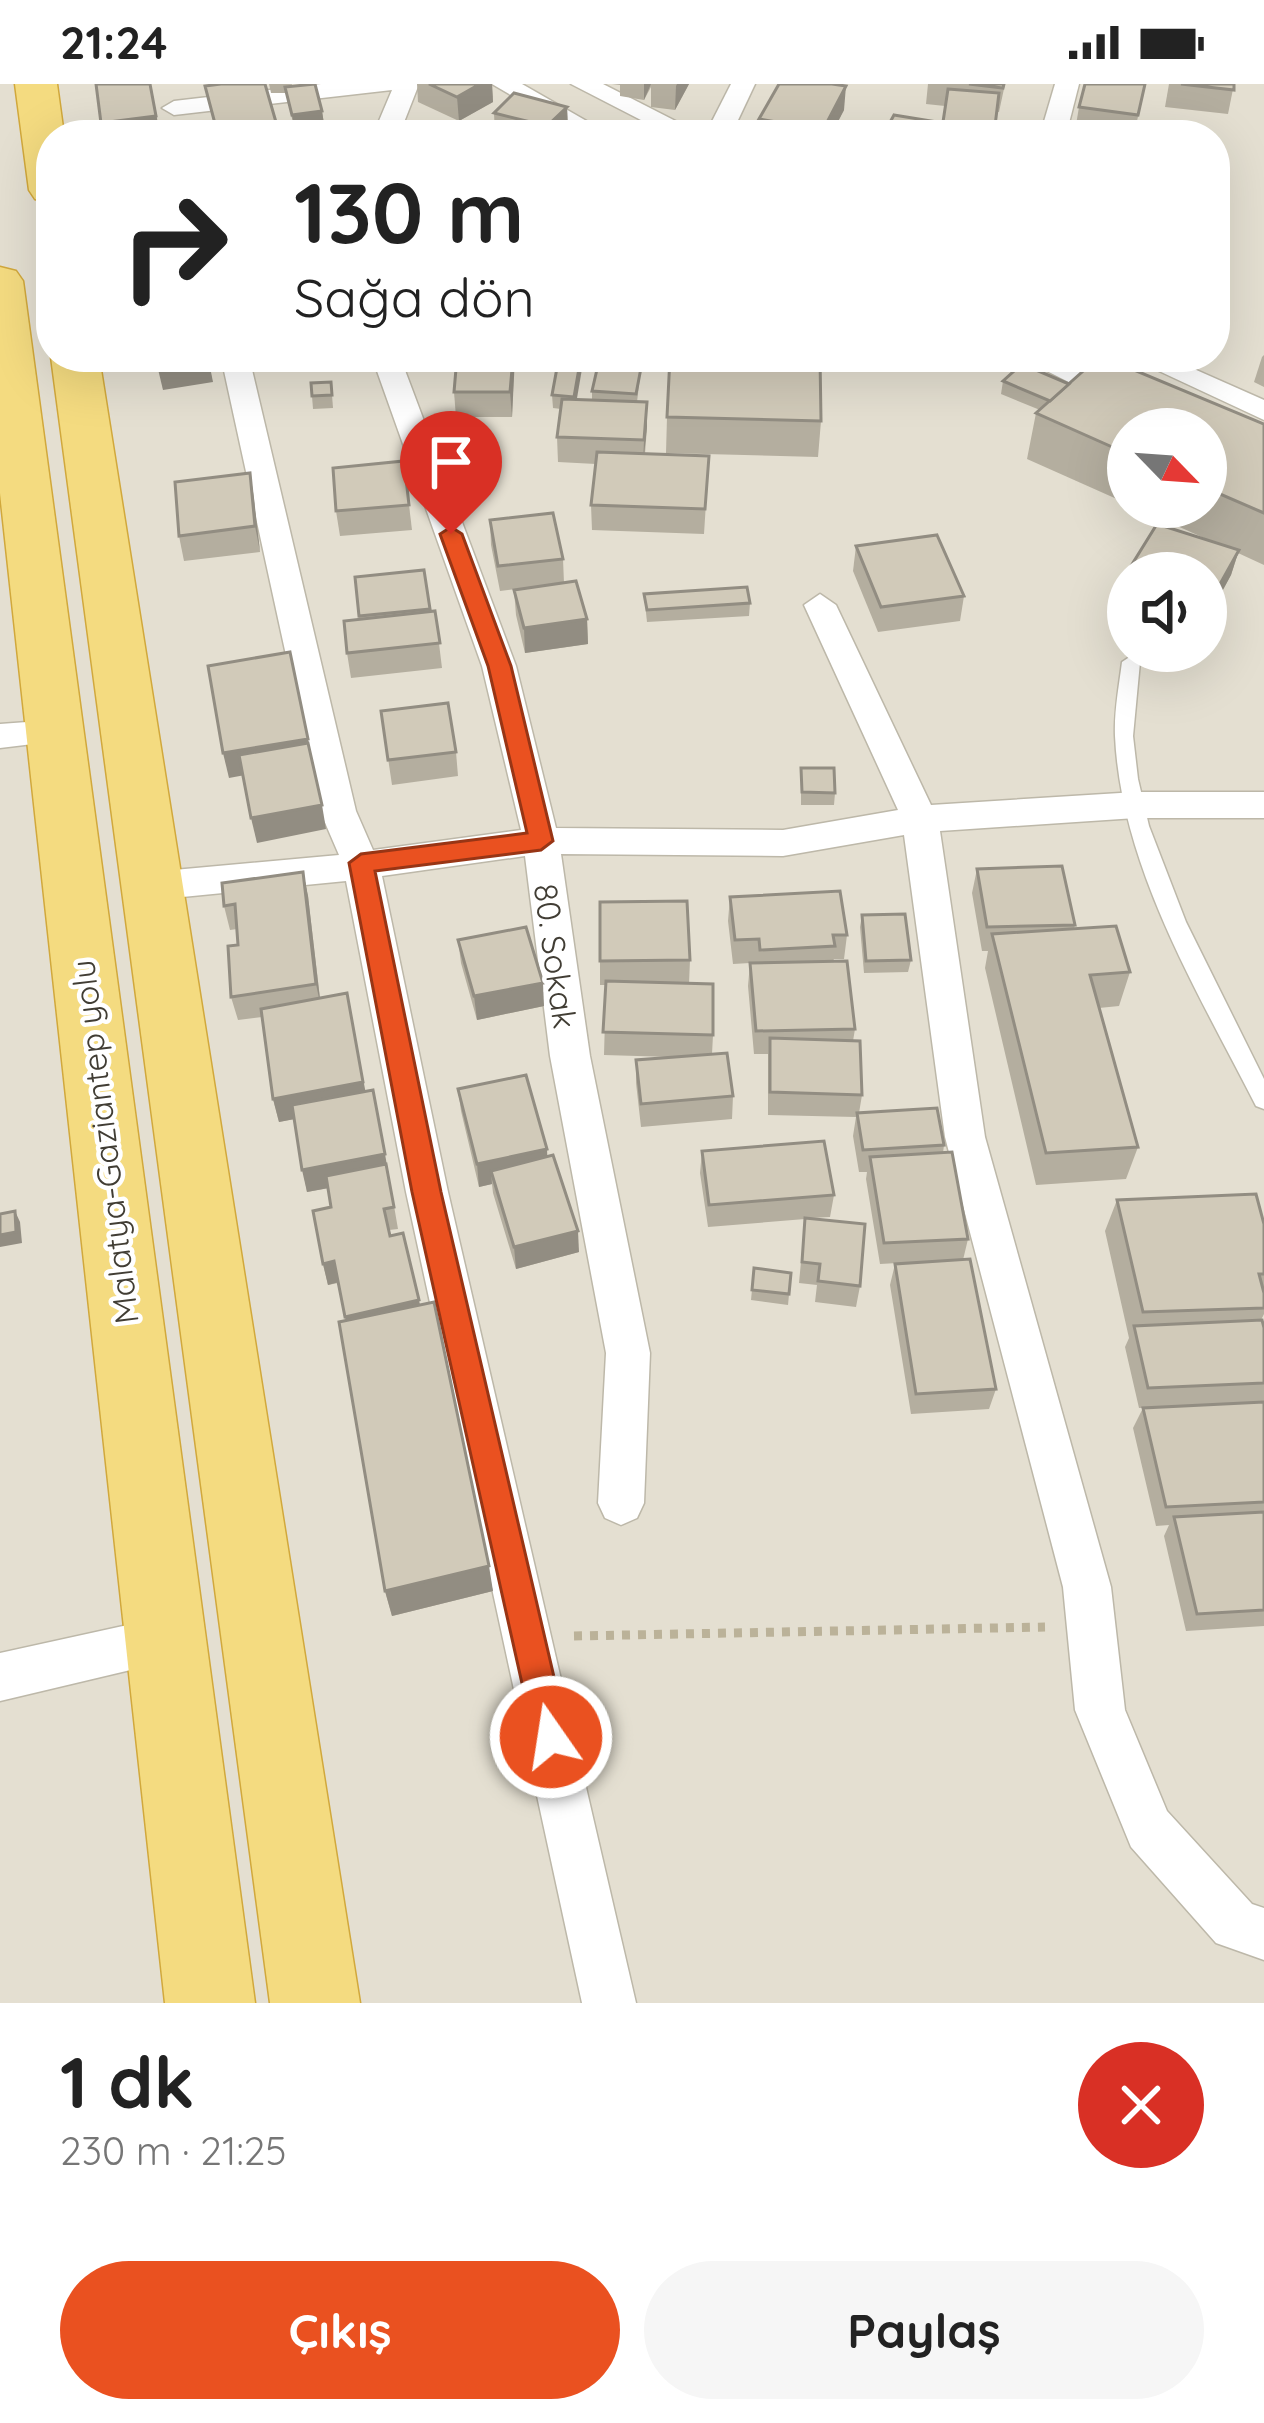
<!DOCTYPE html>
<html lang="tr">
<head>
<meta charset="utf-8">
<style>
	body { margin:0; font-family:Quicksand,sans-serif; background:#f6f6f6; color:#222; height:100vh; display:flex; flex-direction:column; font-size:45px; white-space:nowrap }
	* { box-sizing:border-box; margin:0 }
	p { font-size:39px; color:#767676 }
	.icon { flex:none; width:66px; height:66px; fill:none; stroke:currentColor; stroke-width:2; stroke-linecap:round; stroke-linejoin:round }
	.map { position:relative; height:1919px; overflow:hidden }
	.sheet { display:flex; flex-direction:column; background:#fff; flex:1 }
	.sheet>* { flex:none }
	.hud { position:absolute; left:36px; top:36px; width:1194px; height:252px; border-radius:48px; box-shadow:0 12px 48px #0002; background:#fff; color:#222; overflow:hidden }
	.needle { width:78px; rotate:115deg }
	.tools { position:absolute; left:1107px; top:324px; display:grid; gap:24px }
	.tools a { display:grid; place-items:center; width:120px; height:120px; border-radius:50%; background:#fff; box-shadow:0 12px 48px #0002; font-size:60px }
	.pin { position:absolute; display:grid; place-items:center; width:102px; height:102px; color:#fff; margin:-123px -51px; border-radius:50% 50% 50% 0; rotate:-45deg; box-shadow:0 0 12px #0007 }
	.pin .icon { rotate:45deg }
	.me { position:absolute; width:132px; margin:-66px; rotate:347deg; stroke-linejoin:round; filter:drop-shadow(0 0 9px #0008) }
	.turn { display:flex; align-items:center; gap:42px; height:252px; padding:0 60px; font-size:54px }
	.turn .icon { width:156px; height:156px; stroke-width:2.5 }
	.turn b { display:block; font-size:84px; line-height:102px }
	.round { display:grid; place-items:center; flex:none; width:126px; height:126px; border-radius:63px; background:#f6f6f6 }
	.head { display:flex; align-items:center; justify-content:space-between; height:204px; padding:0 60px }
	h1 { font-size:72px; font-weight:800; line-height:90px }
	.action { display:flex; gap:24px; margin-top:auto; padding:24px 60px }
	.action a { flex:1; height:138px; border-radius:72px; background:#ea5120; color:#fff; font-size:48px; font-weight:800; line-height:138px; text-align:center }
	.action a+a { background:#f6f6f6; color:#222 }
	.status { display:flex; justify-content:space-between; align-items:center; height:84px; padding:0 60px; background:#fff; direction:ltr }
	.status svg { height:33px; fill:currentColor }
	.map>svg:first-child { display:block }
	.residential { fill:#e4dfd1; fill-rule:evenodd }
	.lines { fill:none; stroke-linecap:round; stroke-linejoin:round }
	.service-casing { stroke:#bdb8a9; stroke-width:3 }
	.minor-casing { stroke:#bdb8a9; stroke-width:3 }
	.trunk-casing { stroke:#d1a83c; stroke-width:3 }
	.path { stroke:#bbb299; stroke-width:9; stroke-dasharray:8 8; stroke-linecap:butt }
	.service { fill:#fff; fill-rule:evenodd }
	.minor { fill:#fff; fill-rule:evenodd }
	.trunk { fill:#f4db80; fill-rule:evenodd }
	.wall { fill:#b4ae9f }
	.shaded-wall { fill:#928d82 }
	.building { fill:#d1cab9; stroke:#928d82; stroke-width:3 }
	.route { fill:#ea5120; stroke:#983515; stroke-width:3 }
	.labels { text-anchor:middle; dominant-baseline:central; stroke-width:9; stroke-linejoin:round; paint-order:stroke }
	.street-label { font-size:33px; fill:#413d34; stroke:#fff }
</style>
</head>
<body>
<div class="status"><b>21:24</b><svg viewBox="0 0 49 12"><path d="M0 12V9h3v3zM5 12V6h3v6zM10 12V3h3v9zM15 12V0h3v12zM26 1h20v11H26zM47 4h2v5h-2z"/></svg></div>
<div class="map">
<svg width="1264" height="1919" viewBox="0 0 1264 1919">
	<rect width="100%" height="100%" fill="#f0ede3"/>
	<path class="residential" d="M0,0H1264V1919H0ZM51,51H1215V273H51ZM1128,345H1206V423H1128ZM1128,489H1206V567H1128Z"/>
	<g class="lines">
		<g class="service-casing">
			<path id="service" d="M1131,572L1140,578L1133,652L1138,695L1149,742L1186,838L1264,995V1025L1256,1022C1198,908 1121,783 1115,652C1114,627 1119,602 1122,578Z"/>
		</g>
		<g class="minor-casing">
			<g id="minor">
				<polygon points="321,0 419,0 399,51 373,51 392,6 174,31 162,24 174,17"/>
				<polygon points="492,0 522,0 611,51 579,51"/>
				<polygon points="571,0 603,0 703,51 670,51"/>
				<polygon points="731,0 755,0 731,51 705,51"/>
				<polygon points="1055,0 1079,0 1066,51 1040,51"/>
				<polygon points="221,273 249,273 356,727 373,766 521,746 482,582 372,273 400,273 516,582 556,744 783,746 898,726 804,521 820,510 836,521 931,721 1136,708 1264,708 1264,734 1136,734 940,747 985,1053 1111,1503 1125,1626 1167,1727 1252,1820 1264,1824 1264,1876 1216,1859 1131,1763 1075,1626 1063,1503 945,1053 904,751 783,772 561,770 590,972 650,1269 644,1419 637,1434 621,1441 605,1434 598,1419 606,1269 550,972 525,772 382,792 448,1108 636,1919 582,1919 406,1108 346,797 152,816 139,812 134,802 139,792 152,788 339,771 320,727"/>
				<polygon points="1019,273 1056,273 1201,345 1162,345"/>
				<polygon points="1129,273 1167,273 1264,316 1264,336"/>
				<polygon points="54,636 71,648 66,656 0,664 0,640"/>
				<polygon points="164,1533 181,1540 188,1557 181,1574 0,1617 0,1569"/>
			</g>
		</g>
		<g class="trunk-casing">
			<g id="trunk">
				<polygon points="15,0 57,0 64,51 51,51 51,119 35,115 29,106"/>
				<polygon points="0,183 16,187 23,197 255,1919 165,1919 0,409"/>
				<polygon points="51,273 99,273 360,1919 270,1919"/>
			</g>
		</g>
		<polyline class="path" points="574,1552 1045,1543"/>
		<use href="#service" class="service"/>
		<use href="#minor" class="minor"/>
		<use href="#trunk" class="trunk"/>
	</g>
	<g class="wall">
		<polygon points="269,0 292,0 291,3 322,27 324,40 294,43 286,9 271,9"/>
		<polygon points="417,0 492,0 493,18 459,37 418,18"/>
		<polygon points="612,0 689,0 675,26 651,23 651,3 644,16 620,12 620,1"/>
		<polygon points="928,0 1005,0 999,28 997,28 994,48 943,39 945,22 926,20"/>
		<polygon points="1145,0 1134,51 1075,47 1079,23"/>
		<polygon points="1169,0 1234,0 1228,30 1165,23"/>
		<polygon points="567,23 568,47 564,51 495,51 494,29"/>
		<polygon points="844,26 831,51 758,51 759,35"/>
		<polygon points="1264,271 1264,303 1254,298 1262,273"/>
		<polygon points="559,273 577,316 592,316 592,307 641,284 637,318 647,343 645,370 709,372 704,450 592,446 591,421 596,380 558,378 557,353 561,325 553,324 552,311"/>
		<polygon points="1099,273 1103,273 1264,340 1264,481 1238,469 1231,491 1206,537 1206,489 1128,489 1128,518 1119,516 1126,490 1157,440 1213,458 1135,423 1206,423 1206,345 1128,345 1128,420 1027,375 1036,329 1040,326 1001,310 1003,297 1022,280 1069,300"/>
		<polygon points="514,283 512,333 456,333 454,308"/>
		<polygon points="331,298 333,324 313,325 312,312"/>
		<polygon points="667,333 821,337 818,373 666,369"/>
		<polygon points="250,389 260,468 184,477 179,452"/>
		<polygon points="409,421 412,446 340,452 336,427"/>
		<polygon points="490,436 563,475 564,499 587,535 588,560 525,569 516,531 514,506 532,503 500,507 491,461"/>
		<polygon points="856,462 964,512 960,537 878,548 853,487"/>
		<polygon points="424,486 430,528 435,527 442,584 351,594 347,569 359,535 355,493"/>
		<polygon points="644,510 750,519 749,532 647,538"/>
		<polygon points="381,627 456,668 458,692 392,701"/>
		<polygon points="801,684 835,709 834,721 801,721"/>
		<polygon points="977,785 1075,841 1074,845 1130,888 1119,922 1099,924 1138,1063 1126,1095 1036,1101 985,884 988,867 982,867 972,809"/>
		<polygon points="303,788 308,812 320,914 365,1007 389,1093 398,1145 389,1146 420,1221 493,1507 392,1532 385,1507 346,1237 338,1199 328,1201 323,1180 331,1123 328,1104 307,1108 294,1035 279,1038 273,1015 262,933 238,936 231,913 238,861 237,845 230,846 224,822"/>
		<polygon points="730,813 847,851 844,875 834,875 833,877 855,945 853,957 862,1011 859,1029 944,1061 943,1069 968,1155 963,1176 996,1305 989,1325 911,1330 890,1201 895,1180 915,1178 880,1180 866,1095 867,1088 859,1088 853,1052 856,1033 768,1031 768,970 754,970 748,902 750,879 733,880 728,837"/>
		<polygon points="600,818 690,876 689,900 713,951 712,970 733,1012 732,1035 641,1043 636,999 636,976 671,973 604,971 606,901 600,901"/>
		<polygon points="862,831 911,876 908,888 864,889 860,843"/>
		<polygon points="458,856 544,922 477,936 461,879"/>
		<polygon points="458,1005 547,1065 547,1073 579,1168 516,1185 493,1109 492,1100 479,1103 461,1027"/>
		<polygon points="702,1067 834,1111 830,1133 810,1134 860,1202 856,1223 815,1218 817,1201 799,1199 805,1135 708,1143 700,1089"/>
		<polygon points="1117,1116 1264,1140 1264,1230 1261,1236 1264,1244 1264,1542 1186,1547 1164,1452 1169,1441 1156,1442 1133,1344 1143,1324 1173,1323 1139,1324 1125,1263 1129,1254 1105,1147"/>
		<polygon points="754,1184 791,1189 788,1221 751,1216"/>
	</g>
	<g class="shaded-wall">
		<polygon points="480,0 492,0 493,18 459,37 457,13"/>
		<polygon points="644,0 651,0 644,16"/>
		<polygon points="677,0 689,0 675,26 676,2"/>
		<polygon points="846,2 844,26 831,51 823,51 823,46"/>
		<polygon points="152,6 160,51 104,51 101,39"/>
		<polygon points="567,23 568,47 564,51 547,51 547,42"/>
		<polygon points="322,27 324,40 294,43 292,31"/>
		<polygon points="278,45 279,51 236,51"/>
		<polygon points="208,273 213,298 163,306 157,281"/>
		<polygon points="511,273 515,273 512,333 510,308"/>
		<polygon points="581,273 584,273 575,326 574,313"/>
		<polygon points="647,318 647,343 643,381 644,356"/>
		<polygon points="250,389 254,414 260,468 255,442"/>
		<polygon points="1239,466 1231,491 1206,537 1210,518"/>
		<polygon points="587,535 588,560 525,569 524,544"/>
		<polygon points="308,655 312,679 229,694 223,669"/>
		<polygon points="322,721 326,745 257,759 251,734"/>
		<polygon points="303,788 308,812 321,924 316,900"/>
		<polygon points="543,899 544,922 477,936 474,912"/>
		<polygon points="347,909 368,1021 279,1038 273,1015"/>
		<polygon points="547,1065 548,1088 491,1087 492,1100 479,1103 477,1080"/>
		<polygon points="385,1070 389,1093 307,1108 302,1086"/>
		<polygon points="15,1127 20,1138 22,1159 0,1163 0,1151"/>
		<polygon points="578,1147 579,1168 516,1185 514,1163"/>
		<polygon points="334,1177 339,1198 328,1201 323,1180"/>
		<polygon points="419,1216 423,1237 350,1254 345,1233"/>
		<polygon points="489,1482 493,1507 392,1532 385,1507"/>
	</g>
	<g class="building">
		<polygon points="96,0 150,0 156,32 101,39"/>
		<polygon points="221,0 265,0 278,45 236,51 218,51 205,2"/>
		<polygon points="315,0 322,27 292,31 285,3"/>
		<polygon points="429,0 480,0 457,13"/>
		<polygon points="779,0 832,0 846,2 823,46 759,35"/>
		<polygon points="969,0 1004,0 1003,4"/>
		<polygon points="1085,0 1145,0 1138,31 1079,23"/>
		<polygon points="1181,0 1234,0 1234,6"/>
		<polygon points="948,5 999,9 995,42 943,38"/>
		<polygon points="514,9 567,23 547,42 494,29"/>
		<polygon points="894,31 1004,49 1003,51 883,51"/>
		<polygon points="1087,40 1134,47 1133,51 1084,51"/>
		<polygon points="156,47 156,51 110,51"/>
		<polygon points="156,273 208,273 157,281"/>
		<polygon points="457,273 513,274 510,308 454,308"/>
		<polygon points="559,273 581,273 574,313 552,311"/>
		<polygon points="670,273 820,273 821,337 667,333"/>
		<polygon points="1099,273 1103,273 1264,340 1264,429 1206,404 1206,345 1128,345 1128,370 1036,329"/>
		<polygon points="1022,280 1069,300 1050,317 1003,297"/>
		<polygon points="598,281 641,284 636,310 592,307"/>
		<polygon points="331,298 332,311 312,312 311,299"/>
		<polygon points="562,315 647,318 644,356 557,353"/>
		<polygon points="597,368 709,372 705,425 591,421"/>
		<polygon points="404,377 409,421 336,427 333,384"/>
		<polygon points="250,389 255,442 179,452 175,398"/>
		<polygon points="553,429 563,475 498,482 490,436"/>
		<polygon points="1157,440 1239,466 1210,518 1206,517 1206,489 1126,490"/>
		<polygon points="937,451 964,512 881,523 856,462"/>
		<polygon points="424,486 430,525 359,532 355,493"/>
		<polygon points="576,497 587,535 524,544 514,506"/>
		<polygon points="747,503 750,519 647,526 644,510"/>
		<polygon points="435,527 440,559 347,569 344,537"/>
		<polygon points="290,568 308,655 223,669 208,582"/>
		<polygon points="448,619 456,668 388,676 381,627"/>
		<polygon points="308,659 322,721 251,734 239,671"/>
		<polygon points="801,684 834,684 835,709 802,708"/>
		<polygon points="1062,782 1075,841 987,843 977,785"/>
		<polygon points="303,788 316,900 231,913 228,862 238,861 235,820 224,822 222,799"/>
		<polygon points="840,807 847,851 833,851 835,862 760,866 759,855 735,856 730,813"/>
		<polygon points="687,817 690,876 600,877 600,818"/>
		<polygon points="905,830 911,876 866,877 862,831"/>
		<polygon points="1116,842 1130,888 1090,891 1138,1063 1046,1069 992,850"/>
		<polygon points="526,843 543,899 474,912 458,856"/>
		<polygon points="847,877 855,945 756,947 750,879"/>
		<polygon points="606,897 713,900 713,951 603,948"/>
		<polygon points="347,909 363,998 273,1015 261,925"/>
		<polygon points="770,954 860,957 862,1011 770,1008"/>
		<polygon points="727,969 733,1012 641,1020 636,976"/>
		<polygon points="526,991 547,1065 477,1080 458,1005"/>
		<polygon points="373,1006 385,1070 302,1086 292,1021"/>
		<polygon points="937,1024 944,1061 863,1066 857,1029"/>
		<polygon points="824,1057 834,1111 709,1121 702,1067"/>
		<polygon points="952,1068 968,1155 884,1159 870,1073"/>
		<polygon points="553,1071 578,1147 514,1163 491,1087"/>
		<polygon points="386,1080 394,1123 384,1125 390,1152 403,1149 419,1216 345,1233 334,1177 323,1180 313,1127 331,1123 326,1092"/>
		<polygon points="1256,1110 1264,1140 1264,1190 1259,1190 1264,1209 1264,1224 1143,1228 1117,1116"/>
		<polygon points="15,1127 16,1148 0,1151 0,1130"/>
		<polygon points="805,1134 865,1140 860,1202 818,1197 820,1180 802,1178"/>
		<polygon points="970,1175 996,1305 916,1310 895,1180"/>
		<polygon points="754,1184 791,1189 789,1210 752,1206"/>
		<polygon points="434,1218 489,1482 385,1507 339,1238"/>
		<polygon points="1262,1236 1264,1244 1264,1299 1148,1304 1134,1242"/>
		<polygon points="1264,1318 1264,1418 1166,1423 1143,1324"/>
		<polygon points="1264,1428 1264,1526 1197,1530 1174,1433"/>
	</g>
	<polygon class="route" points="451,443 462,450 511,582 553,757 541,766 375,787 441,1108 568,1653 563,1665 551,1670 539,1665 534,1653 412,1108 349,779 361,770 527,749 488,582 440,450"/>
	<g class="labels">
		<g class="street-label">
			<text transform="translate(556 872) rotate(82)">80. Sokak</text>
			<text transform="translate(104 1058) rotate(-97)">Malatya-Gaziantep yolu</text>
		</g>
	</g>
</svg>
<div class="tools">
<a><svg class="needle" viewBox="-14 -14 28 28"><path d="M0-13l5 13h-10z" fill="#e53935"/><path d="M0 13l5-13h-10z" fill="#767676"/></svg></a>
<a><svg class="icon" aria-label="sound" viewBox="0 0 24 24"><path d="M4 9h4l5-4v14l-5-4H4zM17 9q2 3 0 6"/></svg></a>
</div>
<div class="pin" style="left:451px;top:450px;background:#d93025"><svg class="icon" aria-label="arrive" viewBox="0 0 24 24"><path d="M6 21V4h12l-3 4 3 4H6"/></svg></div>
<svg class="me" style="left:551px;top:1653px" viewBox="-20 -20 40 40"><circle r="17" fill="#ea5120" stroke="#fff" stroke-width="3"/><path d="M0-11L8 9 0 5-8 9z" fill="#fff"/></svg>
<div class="hud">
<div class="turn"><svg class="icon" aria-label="right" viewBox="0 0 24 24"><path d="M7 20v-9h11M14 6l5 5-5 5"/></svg><div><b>130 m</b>Sağa dön</div></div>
</div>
</div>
<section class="sheet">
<div class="head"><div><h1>1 dk</h1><p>230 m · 21:25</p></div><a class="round" style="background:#d93025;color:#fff"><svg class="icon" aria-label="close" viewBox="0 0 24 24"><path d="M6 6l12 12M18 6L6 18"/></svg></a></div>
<div class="action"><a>Çıkış</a><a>Paylaş</a></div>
</section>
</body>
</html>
